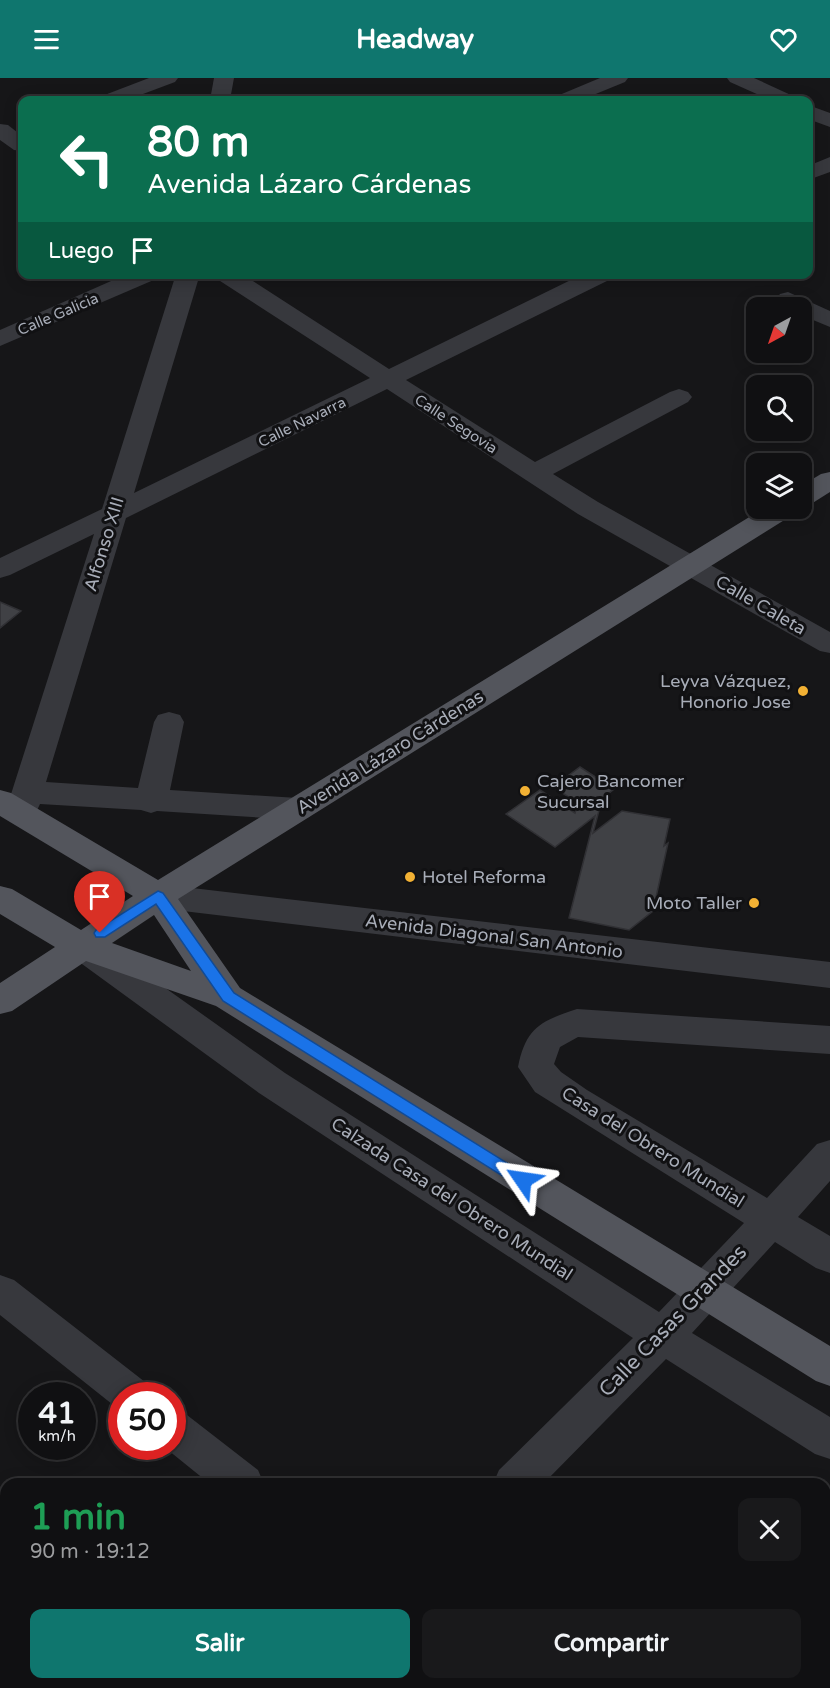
<!DOCTYPE html>
<html lang="es">
<head>
<meta charset="utf-8">
<style>
	body { margin:0; font-family:"Varela Round",sans-serif; background:#19191b; color:#f1f3f6; height:100vh; display:flex; flex-direction:column; font-size:22px; white-space:nowrap }
	* { box-sizing:border-box; margin:0 }
	p { font-size:20px; color:#9c9d9f }
	.icon { flex:none; width:33px; height:33px; fill:none; stroke:currentColor; stroke-width:2; stroke-linecap:round; stroke-linejoin:round }
	.map { position:relative; flex:1; overflow:hidden }
	.sheet { position:absolute; left:0px; top:1400px; width:831px; height:212px; display:flex; flex-direction:column; background:#101012; border-radius:18px 18px 0 0; box-shadow:0 3px 15px #0003,0 0 0 2px #303032 }
	.sheet>* { flex:none }
	.banner { position:absolute; left:18px; top:18px; width:795px; height:183px; border-radius:12px; box-shadow:0 3px 15px #0003,0 0 0 2px #303032; background:#0b6e4f; color:#fff; overflow:hidden }
	.needle { width:39px; rotate:220deg }
	.buttons { position:absolute; left:746px; top:219px; display:grid; gap:12px }
	.buttons a { display:grid; place-items:center; width:66px; height:66px; border-radius:12px; background:#101012; box-shadow:0 3px 15px #0003,0 0 0 2px #303032; font-size:30px }
	.speed { position:absolute; left:18px; top:1304px; display:flex; gap:12px; font-size:30px; font-weight:700; text-align:center }
	.speed>* { display:grid; place-content:center; width:78px; height:78px; border-radius:50%; background:#101012; box-shadow:0 3px 15px #0003,0 0 0 2px #303032; line-height:1 }
	.speed small { font-size:15px; font-weight:400 }
	.speed .limit { border:9px solid #d22; background:#fff; color:#111 }
	.pin { position:absolute; display:grid; place-items:center; width:51px; height:51px; color:#fff; margin:-62px -26px; border-radius:50% 50% 50% 0; rotate:-45deg; box-shadow:0 0 6px #0007 }
	.pin .icon { rotate:45deg }
	.me { position:absolute; width:66px; margin:-33px; rotate:302deg; stroke-linejoin:round; filter:drop-shadow(0 0 4px #0008) }
	.turn { display:flex; align-items:center; gap:21px; height:126px; padding:0 30px; font-size:27px }
	.turn .icon { width:78px; height:78px; stroke-width:2.5 }
	.turn b { display:block; font-size:42px; line-height:51px }
	.then { display:flex; align-items:center; height:57px; padding:0 30px; background:#0003; gap:12px; font-size:22px }
	.round { display:grid; place-items:center; flex:none; width:63px; height:63px; border-radius:12px; background:#19191b }
	.headline { display:flex; align-items:center; justify-content:space-between; height:102px; padding:0 30px }
	h1 { font-size:36px; font-weight:700; line-height:45px; color:#1e9e55 }
	.cta { display:flex; gap:12px; margin-top:auto; padding:12px 30px }
	.cta a { flex:1; height:69px; border-radius:12px; background:#0f766e; color:#fff; font-size:24px; font-weight:700; line-height:69px; text-align:center }
	.cta a+a { background:#19191b; color:#f1f3f6 }
	header { display:flex; justify-content:space-between; align-items:center; height:78px; padding:0 30px; background:#0f766e; color:#fff; font-size:27px; font-weight:700 }
	.map>svg:first-child { display:block }
	.building { fill:#404145; stroke:#303034; stroke-width:1.5 }
	.lines { fill:none; stroke-linecap:round; stroke-linejoin:round }
	.minor { fill:#37383d; fill-rule:evenodd }
	.major { fill:#53555c; fill-rule:evenodd }
	.route { fill:#1a73e8; stroke:#114b97; stroke-width:1.5 }
	.poi-dot { fill:#f2b134; stroke:#111113; stroke-width:2 }
	.labels { text-anchor:middle; dominant-baseline:central; stroke-width:6; stroke-linejoin:round; paint-order:stroke }
	.far-street-label { font-size:15px; fill:#a8adb8; stroke:#111113 }
	.street-label { font-size:18px; fill:#a8adb8; stroke:#111113 }
	.poi-label { font-size:18px; fill:#a8adb8; stroke:#111113; text-anchor:end }
	.near-street-label { font-size:21px; fill:#a8adb8; stroke:#111113 }
</style>
</head>
<body>
<header><svg class="icon" aria-label="menu" viewBox="0 0 24 24"><path d="M4 6h16M4 12h16M4 18h16"/></svg>Headway<svg class="icon" aria-label="heart" viewBox="0 0 24 24"><path d="M12 20l-8-8c-3-5 5-10 8-4 3-6 11-1 8 4z"/></svg></header>
<div class="map">
<svg width="830" height="1610" viewBox="0 0 830 1610">
	<rect width="100%" height="100%" fill="#161618"/>
	<g class="building">
		<polygon points="0,524 21,533 0,550"/>
		<polygon points="580,689 614,711 602,721 593,755 622,733 670,741 664,768 668,765 653,833 629,852 569,840 595,738 555,769 506,736 540,712 575,735 578,725 553,709"/>
	</g>
	<g class="lines">
		<g class="minor">
			<polygon points="149,0 178,0 175,4 127,22 99,22 102,18"/>
			<polygon points="214,0 234,0 230,22 210,22"/>
			<polygon points="600,0 628,0 625,4 581,22 554,22 557,18"/>
			<polygon points="727,0 754,0 793,18 796,22 770,22 730,4"/>
			<polygon points="808,27 830,35 830,49 808,41"/>
			<polygon points="0,46 8,47 22,58 22,73 14,72 0,62"/>
			<polygon points="830,79 830,94 808,102 808,88"/>
			<polygon points="127,196 159,196 156,201 0,268 0,252"/>
			<polygon points="176,196 200,196 134,415 370,300 217,201 214,196 242,196 389,291 583,196 614,196 611,201 406,302 535,384 670,314 679,311 688,314 692,319 688,324 553,396 598,424 830,554 830,575 820,573 578,436 387,311 126,440 46,704 138,710 154,644 158,637 169,634 180,637 184,644 170,712 298,720 309,723 314,731 309,739 298,742 157,733 151,735 141,732 40,726 32,743 21,746 10,743 5,735 94,456 10,497 0,500 0,480 102,431"/>
			<path d="M788,214L830,233V249L801,237V230C790,230 783,230 776,221L780,216Z"/>
			<polygon points="158,806 830,884 830,910 158,830 146,827 141,818 146,809"/>
			<path d="M83,856L95,860L285,995L659,1234L744,1145L535,1014L518,989C526,949 541,943 577,931L830,948V976L578,959L560,969L554,986L561,994L587,1012L767,1120L817,1066L830,1062V1103L798,1139L830,1158V1195L816,1190L775,1164L692,1255L830,1339V1381L815,1376L666,1281L543,1406H493L499,1392L633,1260L259,1015L71,878L66,869L71,860Z"/>
			<polygon points="0,1197 14,1202 145,1304 151,1317 122,1317 122,1332 117,1330 0,1237"/>
			<polygon points="172,1331 187,1337 258,1392 264,1406 210,1406 163,1368 172,1368"/>
			<polygon points="283,1605 332,1605 330,1610 281,1610"/>
			<polygon points="473,1605 524,1605 526,1610 475,1610"/>
		</g>
		<g class="major">
			<polygon points="830,394 830,414 811,426 801,428 801,408 821,396"/>
			<path d="M764,430H797L794,436L178,821L240,910L830,1268V1308L816,1303L216,928L86,883L12,933L0,936V905L55,869L0,836V808L12,811L81,852L133,818L0,738V712L11,715L158,802ZM154,837L191,893L112,865Z"/>
		</g>
	</g>
	<polygon class="route" points="158,813 163,815 234,915 528,1098 530,1102 528,1107 523,1109 517,1107 223,923 156,826 105,859 96,859 94,855 96,852"/>
	<g class="poi-dot">
		<circle cx="803" cy="613" r="6"/>
		<circle cx="525" cy="713" r="6"/>
		<circle cx="410" cy="799" r="6"/>
		<circle cx="754" cy="825" r="6"/>
	</g>
	<g class="labels">
		<g class="far-street-label">
			<text transform="translate(58 236) rotate(-23)">Calle Galicia</text>
			<text transform="translate(302 344) rotate(-26)">Calle Navarra</text>
			<text transform="translate(456 346) rotate(33)">Calle Segovia</text>
		</g>
		<g class="street-label">
			<text transform="translate(104 466) rotate(-73)">Alfonso XIII</text>
			<text transform="translate(761 527) rotate(30)">Calle Caleta</text>
			<text transform="translate(390 674) rotate(-32)">Avenida Lázaro Cárdenas</text>
			<text transform="translate(494 858) rotate(7)">Avenida Diagonal San Antonio</text>
			<text transform="translate(653 1069) rotate(32)">Casa del Obrero Mundial</text>
			<text transform="translate(452 1121) rotate(33)">Calzada Casa del Obrero Mundial</text>
		</g>
		<g class="poi-label">
			<text x="791" y="603">Leyva Vázquez,<tspan x="791" dy="21">Honorio Jose</tspan></text>
			<text x="537" y="703" text-anchor="start">Cajero Bancomer<tspan x="537" dy="21">Sucursal</tspan></text>
			<text x="422" y="799" text-anchor="start">Hotel Reforma</text>
			<text x="742" y="825">Moto Taller</text>
		</g>
		<g class="near-street-label">
			<text transform="translate(673 1243) rotate(-46)">Calle Casas Grandes</text>
		</g>
	</g>
</svg>
<div class="buttons">
<a><svg class="needle" viewBox="-14 -14 28 28"><path d="M0-13l5 13h-10z" fill="#e53935"/><path d="M0 13l5-13h-10z" fill="#9c9d9f"/></svg></a>
<a><svg class="icon" aria-label="search" viewBox="0 0 24 24"><circle cx="10" cy="10" r="6"/><path d="M15 15l6 6"/></svg></a>
<a><svg class="icon" aria-label="layers" viewBox="0 0 24 24"><path d="M12 4l9 5-9 5-9-5zM3 14l9 5 9-5"/></svg></a>
</div>
<div class="speed"><div>41<small>km/h</small></div><div class="limit">50</div></div>
<div class="pin" style="left:100px;top:855px;background:#d93025"><svg class="icon" aria-label="arrive" viewBox="0 0 24 24"><path d="M6 21V4h12l-3 4 3 4H6"/></svg></div>
<svg class="me" style="left:523px;top:1102px" viewBox="-20 -20 40 40"><path d="M0-17L14 15 0 8-14 15z" fill="#1a73e8" stroke="#fff" stroke-width="4"/></svg>
<div class="banner">
<div class="turn"><svg class="icon" aria-label="left" viewBox="0 0 24 24"><path d="M17 20v-9H6M10 6l-5 5 5 5"/></svg><div><b>80 m</b>Avenida Lázaro Cárdenas</div></div>
<div class="then">Luego<svg class="icon" aria-label="arrive" viewBox="0 0 24 24"><path d="M6 21V4h12l-3 4 3 4H6"/></svg></div>
</div>
<section class="sheet">
<div class="headline"><div><h1>1 min</h1><p>90 m · 19:12</p></div><a class="round"><svg class="icon" aria-label="close" viewBox="0 0 24 24"><path d="M6 6l12 12M18 6L6 18"/></svg></a></div>
<div class="cta"><a>Salir</a><a>Compartir</a></div>
</section>
</div>
</body>
</html>
